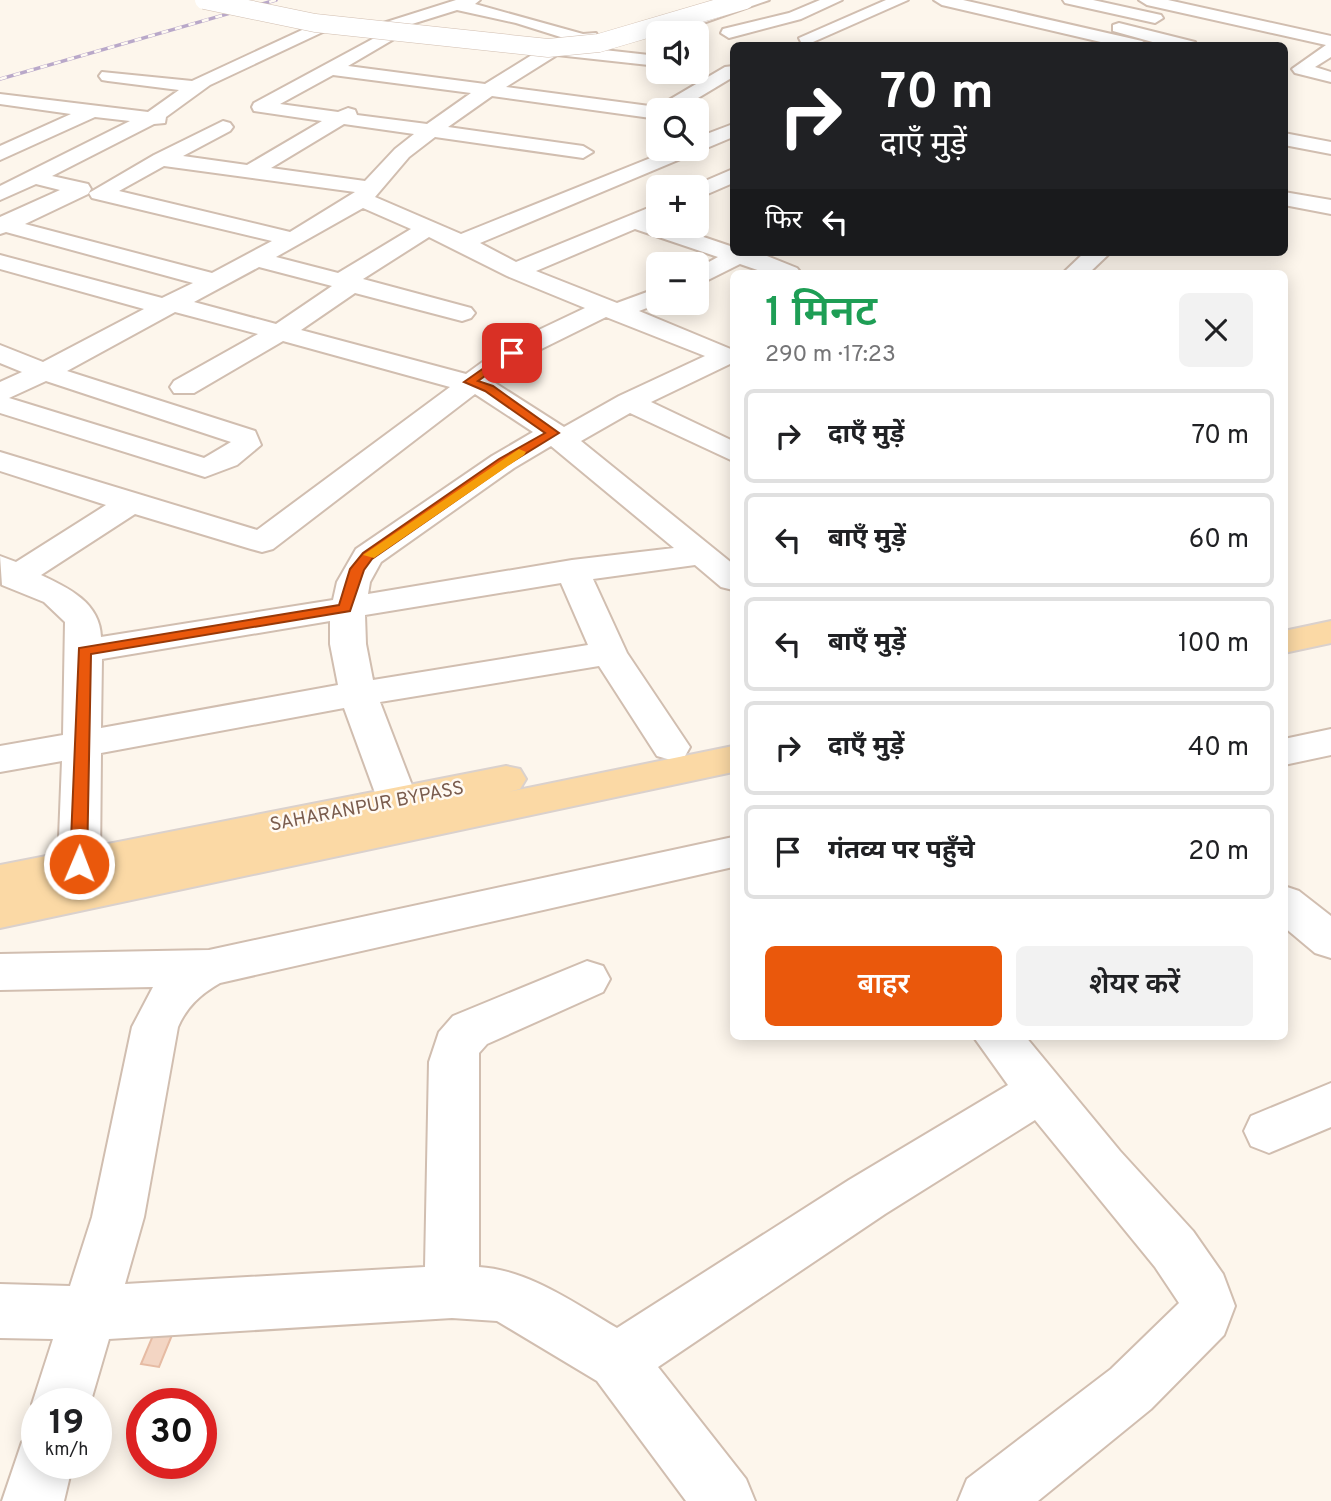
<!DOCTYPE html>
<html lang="hi">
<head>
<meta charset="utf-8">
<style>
	body { margin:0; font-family:Overpass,"Noto Sans Devanagari",sans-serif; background:#f2f2f2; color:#202124; height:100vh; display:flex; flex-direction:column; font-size:26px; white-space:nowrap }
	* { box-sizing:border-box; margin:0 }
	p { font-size:23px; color:#757577 }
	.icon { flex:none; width:38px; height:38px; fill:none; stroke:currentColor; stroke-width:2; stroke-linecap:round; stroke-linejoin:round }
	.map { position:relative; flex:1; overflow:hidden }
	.panel { position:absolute; left:730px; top:270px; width:558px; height:770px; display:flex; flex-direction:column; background:#fff; border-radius:10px; box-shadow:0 4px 18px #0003 }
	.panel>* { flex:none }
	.guide { position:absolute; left:730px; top:42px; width:558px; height:214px; border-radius:10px; box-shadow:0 4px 18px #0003; background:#202124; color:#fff; overflow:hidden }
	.buttons { position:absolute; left:646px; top:21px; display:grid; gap:14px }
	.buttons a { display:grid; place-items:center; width:63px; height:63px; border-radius:10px; background:#fff; box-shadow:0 4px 18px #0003; font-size:35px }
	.speed { position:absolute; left:21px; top:1388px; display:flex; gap:14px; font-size:35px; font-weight:700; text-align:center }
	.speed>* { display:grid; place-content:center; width:91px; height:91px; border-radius:50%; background:#fff; box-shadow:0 4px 18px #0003; line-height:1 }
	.speed small { font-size:18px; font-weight:400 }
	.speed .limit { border:10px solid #d22; background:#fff; color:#111 }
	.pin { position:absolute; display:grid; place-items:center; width:60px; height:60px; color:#fff; margin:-30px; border-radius:14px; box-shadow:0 4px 10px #0006 }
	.me { position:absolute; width:77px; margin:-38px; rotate:1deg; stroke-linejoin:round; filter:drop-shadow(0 0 5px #0008) }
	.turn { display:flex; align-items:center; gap:24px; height:147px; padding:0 35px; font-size:32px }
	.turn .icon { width:91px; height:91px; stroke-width:2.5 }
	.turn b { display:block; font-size:49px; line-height:60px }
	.then { display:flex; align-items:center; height:66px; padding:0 35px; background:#0003; gap:14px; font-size:26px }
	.round { display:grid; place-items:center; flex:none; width:74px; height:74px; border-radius:10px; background:#f2f2f2 }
	.overview { display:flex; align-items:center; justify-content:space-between; height:119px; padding:0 35px }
	h1 { font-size:42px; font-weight:600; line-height:52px; color:#1e9e55 }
	.cta { display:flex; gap:14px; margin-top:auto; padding:14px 35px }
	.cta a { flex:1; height:80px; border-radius:10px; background:#ea580c; color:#fff; font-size:28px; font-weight:600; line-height:80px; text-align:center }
	.cta a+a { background:#f2f2f2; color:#202124 }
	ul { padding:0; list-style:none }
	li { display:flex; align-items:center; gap:21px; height:94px; margin:0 14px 10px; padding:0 21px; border:4px solid #e0e0e0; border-radius:10px }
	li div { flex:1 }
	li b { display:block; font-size:26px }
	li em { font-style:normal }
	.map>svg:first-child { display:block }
	.building { fill:#f3d5c3; stroke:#e6bba3; stroke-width:2 }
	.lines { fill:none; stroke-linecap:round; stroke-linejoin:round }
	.minor-casing { stroke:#d1beb0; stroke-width:4 }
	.major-casing { stroke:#dad1cd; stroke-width:4 }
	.minor { fill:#fff; fill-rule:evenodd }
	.major { fill:#fbd9a5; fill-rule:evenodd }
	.rail-casing { stroke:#b9a8c9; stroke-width:3.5 }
	.rail { stroke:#fffaf3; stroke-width:2.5; stroke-dasharray:7; stroke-linecap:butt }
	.minor-bridge-casing { stroke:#d1beb0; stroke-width:19; stroke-linecap:butt }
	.minor-bridge { stroke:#fff; stroke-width:18 }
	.route { fill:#ea580c; stroke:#983908; stroke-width:2 }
	.slow { fill:#f59e0b }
	.labels { text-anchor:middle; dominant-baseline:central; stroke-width:5; stroke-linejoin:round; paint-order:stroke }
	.street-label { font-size:19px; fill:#7a5c4d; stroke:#fffaf3 }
</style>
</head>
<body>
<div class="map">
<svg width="1331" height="1501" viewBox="0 0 1331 1501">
	<rect width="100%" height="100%" fill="#fdf6ec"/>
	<polygon class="building" points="154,1333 172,1335 159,1367 141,1364"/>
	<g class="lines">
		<g class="minor-casing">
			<g id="minor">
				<path d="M456,0H480L475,4L583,34L596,33L598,37L577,47L658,56V66L557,55L506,87L657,107L725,67L733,66V77L678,110H658V119L492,96L448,127L583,146L593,152L583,158L435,137L409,157L375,197L461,234L673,149H696V138L733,124V137L480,243L516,262L658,204V219L655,220L658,226H671L733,247V252H757L797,268L801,273H766L740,264L696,286V269L718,257L635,229L536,271L617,303L658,288L660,303L639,311L733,350L730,364L651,402L733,441V461L630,413L581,441L733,564V590L721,587L695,565L593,579L627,653L690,747L685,756L671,760L657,756L599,666L380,702L418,801L412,811L398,815L384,811L378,801L344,708L101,753L100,864L94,875L79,879L64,875L58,864L62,761L0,772V746L63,735L65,622L44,602L2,585L0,556L16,562L106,505L0,471V452L257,530L450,387L283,341L194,393H174L170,387L174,381L258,334L175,312L67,371L255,431L261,445L237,465L205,477L0,413V382L22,372L0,363V345L43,362L144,309L0,269V255L162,298L193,283L6,232L0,234V217L60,190L36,184L0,200V186L130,121L95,117L0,160V146L71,114L0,104V94L148,112L179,90L108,81L102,80L99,76L102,72L192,81L315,24H327V30L210,85L166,117L165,123L154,124L52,176L88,184L91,189L88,194L25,224L212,273L272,241L92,198L89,193L154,155L223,121L230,123L233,127L230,131L183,156L247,165L322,121L254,111L252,107L254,103L380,35L386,34L394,39L348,66L485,84L548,45L567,39L516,23L457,10L383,33L375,28L377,25ZM333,75L471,93L427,124L357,115L355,110L348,108L338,112L280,104ZM344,124L414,134L395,149L365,181L271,168ZM164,166L355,192L290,232L119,191ZM363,208L411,229L338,273L276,257ZM429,237L507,276L585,308L503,347L466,374L301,330L355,293L462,321L471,318L475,313L471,308L363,279ZM259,267L332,286L276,324L194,302ZM606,317L705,356L619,396L564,427L492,381L521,359ZM46,381L231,442L204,458L9,398ZM475,394L533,432L492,456L356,549L337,582L333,600L101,637C100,603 69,588 41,575L135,514L251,549L262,552L273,549ZM551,446L674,548L572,560L368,594L370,582L381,562L514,468ZM561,583L588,645L373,680L366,644L365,615ZM330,621V644L338,685L101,728L102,659Z"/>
				<polygon points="745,0 769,0 703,23 695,18"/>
				<polygon points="820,0 842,0 801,19 729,38 721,33 723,29 789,13"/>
				<polygon points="886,0 908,0 813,42 801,42 799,38"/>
				<polygon points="934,0 963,0 1142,41 1150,46 1118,46 942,5"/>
				<polygon points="1063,0 1093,0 1161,15 1163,18 1155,23 1065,3"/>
				<polygon points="1139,0 1168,0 1331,36 1331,57 1315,67 1331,72 1331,82 1295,73 1292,69 1326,45 1147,5"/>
				<polygon points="1119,23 1195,42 1197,46 1167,46 1113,31 1113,25"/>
				<polygon points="1284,133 1331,142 1331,154 1284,145"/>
				<polygon points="733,169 733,183 696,199 696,187 691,187"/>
				<polygon points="1284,192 1331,200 1331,214 1284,205"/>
				<polygon points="1085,252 1111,252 1089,273 1063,273"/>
				<polygon points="1331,729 1331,755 1284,765 1284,739"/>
				<path d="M733,837V867L220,983C201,994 187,1006 178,1027L144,1217L125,1284L425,1267L429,1062L439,1032L453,1016L587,961L603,966L610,979L603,992L487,1044L479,1053V1267C529,1270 574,1303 617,1328L849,1180L1008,1085L973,1036H1025L1120,1151L1193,1231L1223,1274L1235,1306L1224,1335L1151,1409L1038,1501H958L967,1479L1111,1369L1179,1303L1155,1267L1035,1120L885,1214L658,1367L746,1479L755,1501H686L597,1381L497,1321L452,1318L109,1339L90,1404H37V1416L32,1404L53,1339L0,1338V1284L70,1286L92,1217L132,1027L153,987L0,990V954L209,950Z"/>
				<polygon points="1284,886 1299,891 1331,916 1331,958 1315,953 1284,927"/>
				<polygon points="1331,1083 1331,1127 1269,1153 1251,1146 1244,1131 1251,1116"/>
				<polygon points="37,1435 37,1463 73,1463 64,1501 2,1501 22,1442"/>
			</g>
		</g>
		<g class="major-casing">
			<g id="major">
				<polygon points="1331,621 1331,643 1284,653 1284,631"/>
				<polygon points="733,746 733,772 0,928 0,865 506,766 520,769 526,779 520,789 508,792"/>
			</g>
		</g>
		<use href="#minor" class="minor"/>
		<use href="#major" class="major"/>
		<g class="rail-casing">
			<polyline id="rail" points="0,79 276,0"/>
		</g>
		<use href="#rail" class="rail"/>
		<g class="minor-bridge-casing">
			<polyline id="minor-bridge" points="204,0 315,23 548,48 599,43 745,0"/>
		</g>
		<use href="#minor-bridge" class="minor-bridge"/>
	</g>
	<polygon class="route" points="508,351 518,353 478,381 493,386 559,433 507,465 372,559 364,570 350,611 91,654 87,864 85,869 73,869 70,864 79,648 339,605 350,569 363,553 499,459 545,433 485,391 464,382"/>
	<polygon class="slow" points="519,449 526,452 524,455 374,558 363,555"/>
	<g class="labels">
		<g class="street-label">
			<text transform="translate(367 807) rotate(-11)">SAHARANPUR BYPASS</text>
		</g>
	</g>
</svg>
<div class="buttons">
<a><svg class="icon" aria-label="sound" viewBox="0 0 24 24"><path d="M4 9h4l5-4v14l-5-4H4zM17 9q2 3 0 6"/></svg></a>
<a><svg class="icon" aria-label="search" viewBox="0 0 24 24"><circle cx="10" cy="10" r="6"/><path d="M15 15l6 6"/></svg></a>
<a>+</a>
<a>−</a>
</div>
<div class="speed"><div>19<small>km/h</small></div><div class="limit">30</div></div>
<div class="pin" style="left:512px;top:353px;background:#d93025"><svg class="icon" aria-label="arrive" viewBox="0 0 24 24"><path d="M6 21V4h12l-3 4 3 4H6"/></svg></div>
<svg class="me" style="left:79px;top:864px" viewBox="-20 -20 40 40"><circle r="17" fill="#ea580c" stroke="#fff" stroke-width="3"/><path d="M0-11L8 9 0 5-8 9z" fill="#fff"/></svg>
<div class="guide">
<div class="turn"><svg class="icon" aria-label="right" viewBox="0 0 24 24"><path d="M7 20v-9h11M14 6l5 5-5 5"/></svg><div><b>70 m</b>दाएँ मुड़ें</div></div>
<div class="then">फिर<svg class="icon" aria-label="left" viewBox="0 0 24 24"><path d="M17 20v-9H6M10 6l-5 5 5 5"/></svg></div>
</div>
<section class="panel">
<div class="overview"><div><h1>1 मिनट</h1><p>290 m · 17:23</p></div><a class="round"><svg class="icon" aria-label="close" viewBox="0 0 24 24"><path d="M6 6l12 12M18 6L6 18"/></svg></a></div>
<ul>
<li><svg class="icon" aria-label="right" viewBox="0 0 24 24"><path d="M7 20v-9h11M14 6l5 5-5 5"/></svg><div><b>दाएँ मुड़ें</b></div><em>70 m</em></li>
<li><svg class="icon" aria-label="left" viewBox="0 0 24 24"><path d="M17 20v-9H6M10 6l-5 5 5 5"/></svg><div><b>बाएँ मुड़ें</b></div><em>60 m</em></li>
<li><svg class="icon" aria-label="left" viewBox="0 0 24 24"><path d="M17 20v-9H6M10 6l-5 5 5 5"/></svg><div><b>बाएँ मुड़ें</b></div><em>100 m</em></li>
<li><svg class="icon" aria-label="right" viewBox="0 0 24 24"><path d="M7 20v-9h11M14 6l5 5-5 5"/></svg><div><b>दाएँ मुड़ें</b></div><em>40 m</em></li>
<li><svg class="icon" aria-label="arrive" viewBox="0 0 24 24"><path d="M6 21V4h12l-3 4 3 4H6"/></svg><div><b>गंतव्य पर पहुँचे</b></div><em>20 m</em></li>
</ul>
<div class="cta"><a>बाहर</a><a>शेयर करें</a></div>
</section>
</div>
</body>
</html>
